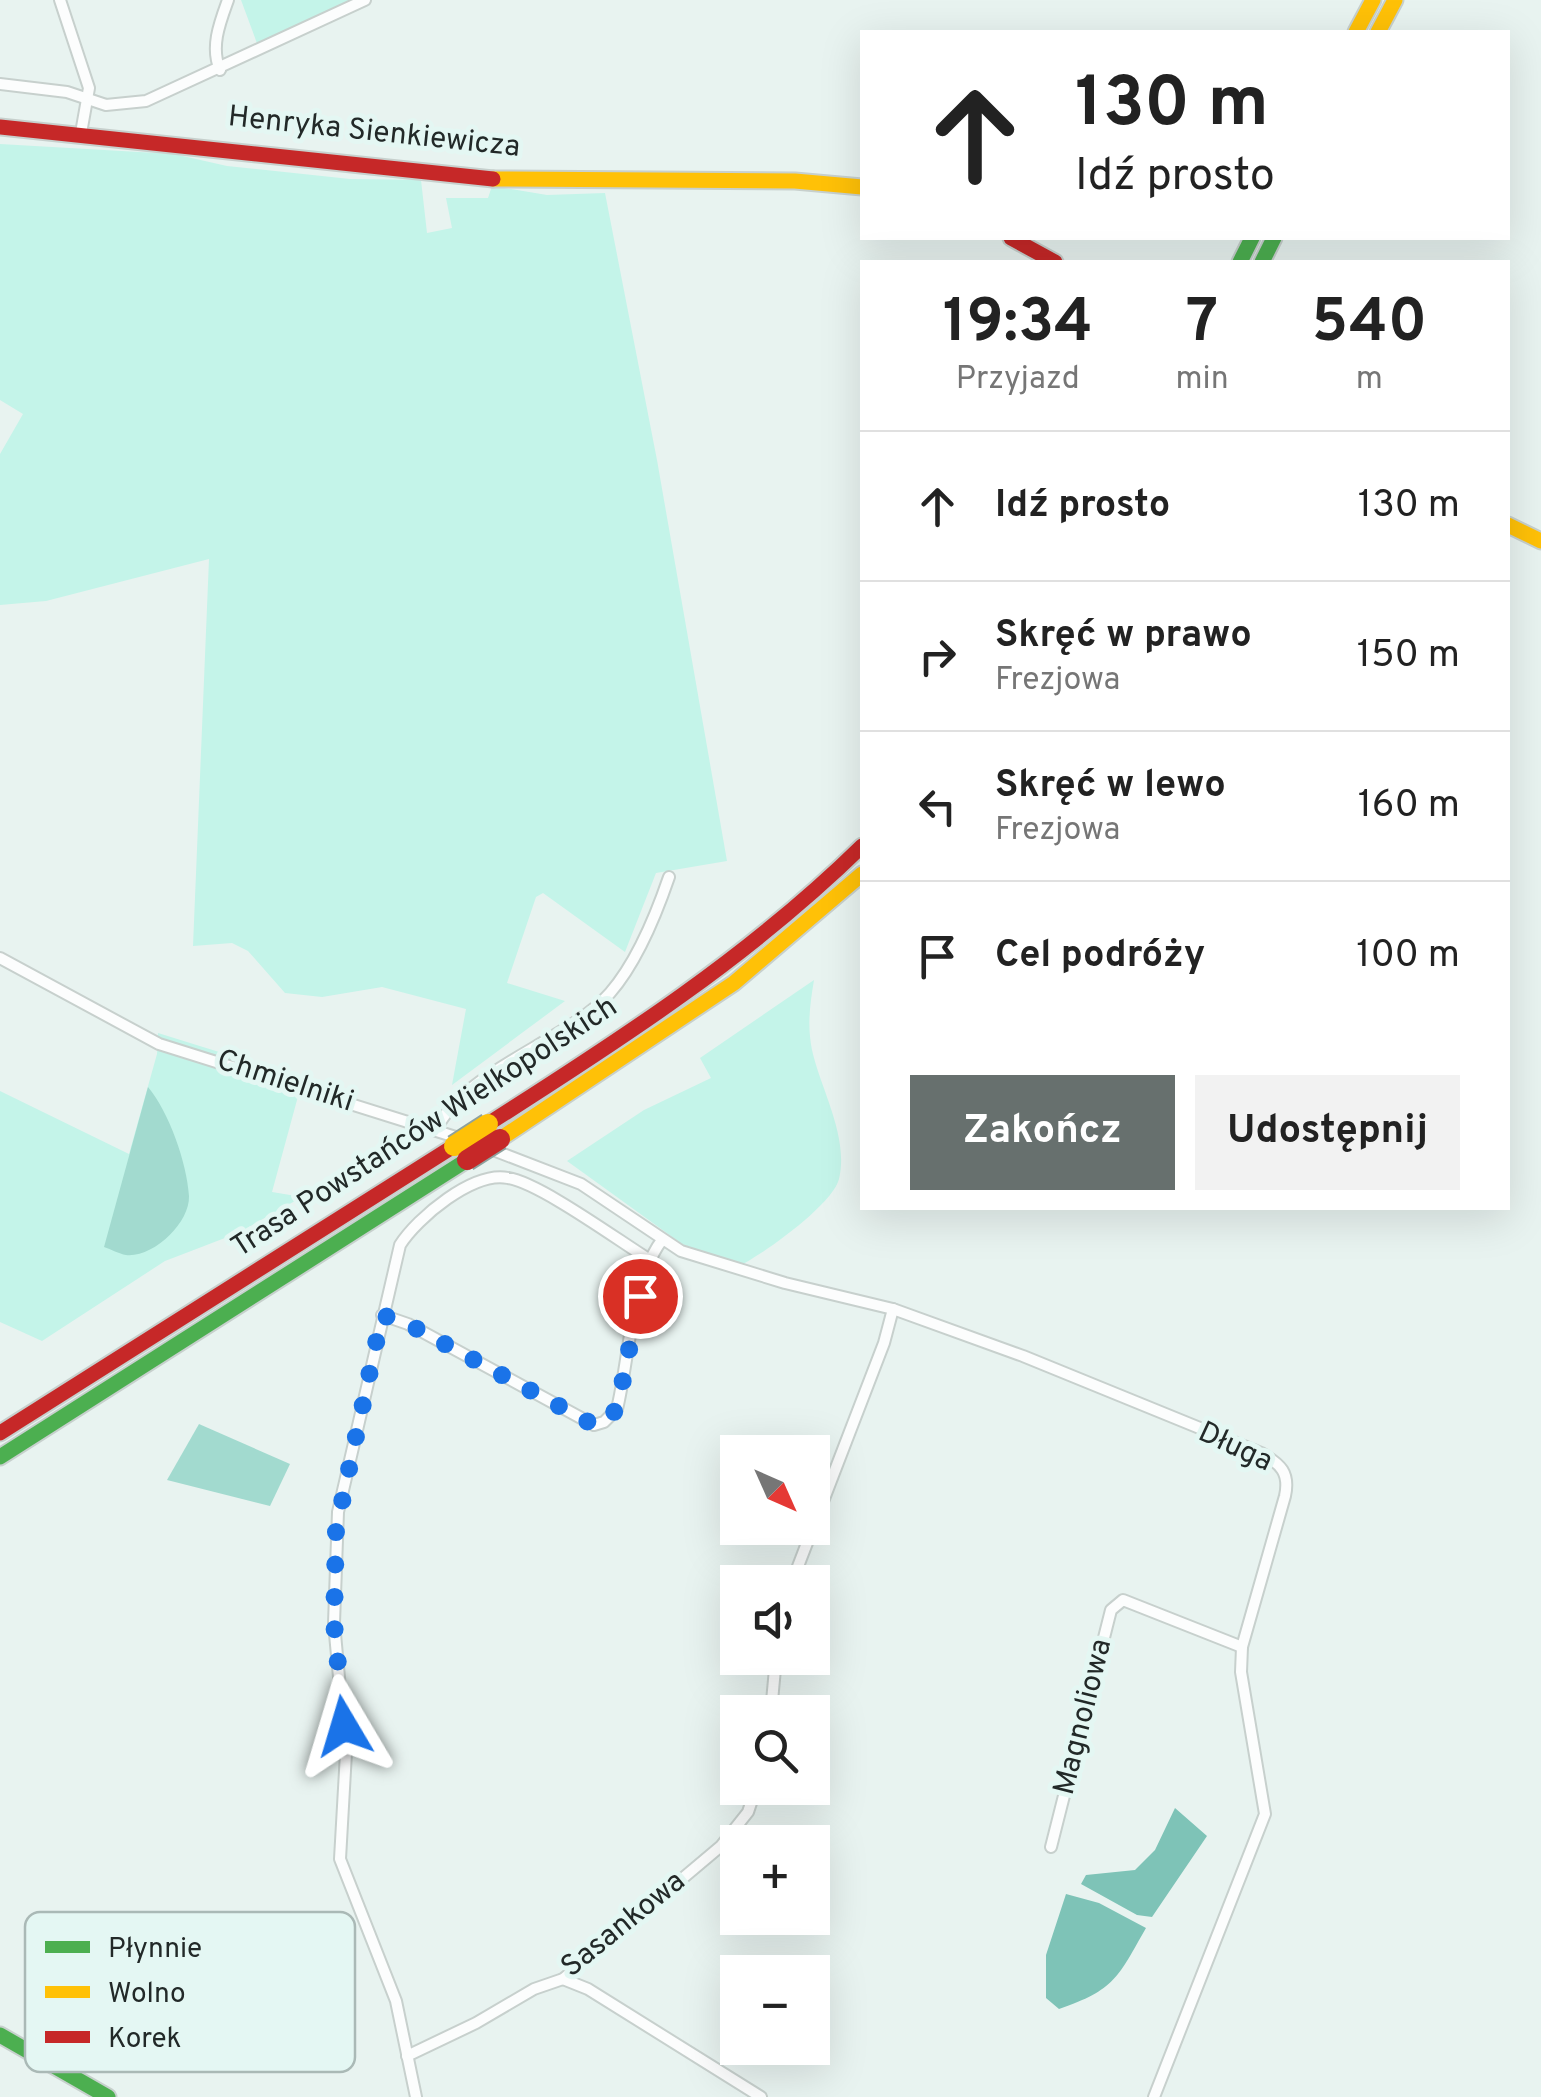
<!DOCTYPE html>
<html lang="pl">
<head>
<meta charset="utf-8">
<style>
	body { margin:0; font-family:Overpass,sans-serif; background:#f2f2f2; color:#222; height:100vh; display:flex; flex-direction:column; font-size:38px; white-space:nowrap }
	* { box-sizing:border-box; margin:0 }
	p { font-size:32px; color:#767676 }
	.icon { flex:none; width:55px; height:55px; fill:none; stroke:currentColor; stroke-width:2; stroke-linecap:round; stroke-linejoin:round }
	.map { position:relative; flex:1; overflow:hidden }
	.details { position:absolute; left:860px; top:260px; width:650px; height:950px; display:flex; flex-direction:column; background:#fff; border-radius:0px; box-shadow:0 10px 40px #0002 }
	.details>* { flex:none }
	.guide { position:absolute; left:860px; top:30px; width:650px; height:210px; border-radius:0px; box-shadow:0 10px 40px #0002; background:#fff; color:#222; overflow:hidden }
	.needle { width:65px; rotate:135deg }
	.fabs { position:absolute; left:720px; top:1435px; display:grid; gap:20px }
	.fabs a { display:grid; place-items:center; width:110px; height:110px; border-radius:0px; background:#fff; box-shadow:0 10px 40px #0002; font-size:50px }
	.pin { position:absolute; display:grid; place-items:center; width:85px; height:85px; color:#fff; margin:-42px; border:5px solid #fff; border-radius:50%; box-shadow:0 2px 10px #0007 }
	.me { position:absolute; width:110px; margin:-55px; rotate:353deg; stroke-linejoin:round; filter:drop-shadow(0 0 8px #0008) }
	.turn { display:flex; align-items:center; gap:35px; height:210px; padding:0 50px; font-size:45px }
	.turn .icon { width:130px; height:130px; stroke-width:2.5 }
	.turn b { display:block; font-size:70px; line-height:85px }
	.eta { display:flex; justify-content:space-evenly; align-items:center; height:170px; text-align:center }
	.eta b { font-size:60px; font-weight:700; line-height:70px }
	.primary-button { display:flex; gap:20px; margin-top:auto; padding:20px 50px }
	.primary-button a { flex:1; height:115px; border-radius:0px; background:#67706e; color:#fff; font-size:40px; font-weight:700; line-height:115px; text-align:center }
	.primary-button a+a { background:#f2f2f2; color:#222 }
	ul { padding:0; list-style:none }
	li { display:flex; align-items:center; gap:30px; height:150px; padding:0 50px; border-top:2px solid #e0e0e0 }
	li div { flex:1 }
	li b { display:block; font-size:38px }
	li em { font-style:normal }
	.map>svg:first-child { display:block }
	.green { fill:#c4f4e9 }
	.forest { fill:#a2dacf }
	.water { fill:#7ec3b7 }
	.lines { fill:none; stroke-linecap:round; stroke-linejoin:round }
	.street-casing { stroke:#c7d0cd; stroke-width:14 }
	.fast-casing { stroke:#c7d0cd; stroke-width:19 }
	.slow-casing { stroke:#c7d0cd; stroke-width:19 }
	.jam-casing { stroke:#c7d0cd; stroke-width:19 }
	.street { stroke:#fcfdfd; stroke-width:10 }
	.fast { stroke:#4caf50; stroke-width:15 }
	.slow { stroke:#ffc107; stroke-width:15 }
	.jam { stroke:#c62828; stroke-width:15 }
	.slow-bridge-casing { stroke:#8ea19e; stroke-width:24; stroke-linecap:butt }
	.jam-bridge-casing { stroke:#8ea19e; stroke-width:24; stroke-linecap:butt }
	.slow-bridge { stroke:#ffc107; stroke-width:20 }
	.jam-bridge { stroke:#c62828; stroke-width:20 }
	.route { stroke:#1a73e8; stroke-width:18; stroke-dasharray:0 32.4 }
	.labels { text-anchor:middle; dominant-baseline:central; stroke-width:10; stroke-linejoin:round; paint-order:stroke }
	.street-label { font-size:30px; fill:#222928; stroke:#e4f7f3 }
	.key { fill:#e4f7f3; stroke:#aab9b6; stroke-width:2.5 }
	.key-label { font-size:28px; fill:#222928 }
</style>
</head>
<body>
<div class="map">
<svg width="1541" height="2097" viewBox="0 0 1541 2097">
	<rect width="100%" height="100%" fill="#e8f3f0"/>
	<g class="green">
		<polygon points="241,0 352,0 258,46"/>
		<polygon points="0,144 174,154 227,166 350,179 421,180 427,233 452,228 446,198 488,198 492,186 547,195 605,193 657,460 727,861 656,873 625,952 543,893 536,897 507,983 565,1001 452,1085 466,1009 382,987 322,997 285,993 248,951 232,943 193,946 209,559 46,601 0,605 0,454 23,414 0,400"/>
		<path d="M814,980C810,1004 807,1025 812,1050C821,1090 849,1137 839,1179C833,1204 765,1253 741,1265L682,1244L567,1161L644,1110L711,1078L700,1058Z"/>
		<polygon points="158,1033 303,1078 272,1192 302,1197 238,1233 165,1261 42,1341 0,1322 0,1091 129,1154 157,1054"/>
	</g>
	<g class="forest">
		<path d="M148,1087C169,1112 187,1163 189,1196C190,1223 153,1258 126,1255C119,1254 111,1249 104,1247Z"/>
		<polygon points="199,1424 290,1464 270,1506 167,1480"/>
	</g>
	<g class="water">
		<polygon points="1175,1808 1207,1836 1152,1917 1137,1915 1081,1884 1086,1875 1135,1870 1155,1850"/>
		<path d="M1066,1894L1099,1903L1146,1928C1118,1977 1115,1990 1059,2009L1046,1998V1955Z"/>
	</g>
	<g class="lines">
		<g class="street-casing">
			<g id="street">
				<polyline points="60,0 89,88 81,133"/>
				<path d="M220,70C210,47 220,22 228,0"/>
				<polyline points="0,84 67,92 106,105 146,101 365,0"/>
				<polyline points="0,958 159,1044 462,1139"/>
				<path d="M436,1130C464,1070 567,1042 610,993C637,962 656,915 669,877"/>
				<path d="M488,1148L581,1184L681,1251L785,1283L893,1309L1023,1356L1261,1453C1281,1464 1290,1473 1285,1496L1242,1647L1241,1672L1265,1814L1154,2097"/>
				<path d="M382,1315L408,1324L594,1425L604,1422L617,1409C629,1360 631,1281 662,1240"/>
				<polyline points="792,1582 884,1343 893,1309"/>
				<polyline points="771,1712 776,1658"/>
				<polyline points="1051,1847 1111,1610 1123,1600 1242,1647"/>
				<polyline points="563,1979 588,1989 761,2097"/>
				<polyline points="407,2056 476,2023 534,1989 563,1979 721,1846 748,1812 756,1788"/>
				<path d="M416,2097L396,2001L340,1859L346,1753L334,1623L338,1512L400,1245C417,1218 473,1171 508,1178C540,1183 619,1241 650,1260"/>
			</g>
		</g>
		<g class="fast-casing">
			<g id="fast">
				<polyline points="1240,262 1252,238"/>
				<polyline points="1262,262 1274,238"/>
				<polyline points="0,1457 467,1160"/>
				<polyline points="0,2035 108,2097"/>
			</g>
		</g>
		<g class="slow-casing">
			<g id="slow">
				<polyline points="1356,32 1373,0"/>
				<polyline points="1378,32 1395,0"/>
				<polyline points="493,179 795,181 862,187"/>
				<polyline points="1508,525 1541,541"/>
				<polyline points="500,1139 734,983 862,874"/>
			</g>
		</g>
		<g class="jam-casing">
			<g id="jam">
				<polyline points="0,127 493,179"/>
				<polyline points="1011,238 1055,262"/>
				<path d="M488,1124C620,1040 750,956 862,846"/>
				<polyline points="0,1433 454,1146"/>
			</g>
		</g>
		<use href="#street" class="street"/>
		<use href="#fast" class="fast"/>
		<use href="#slow" class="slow"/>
		<use href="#jam" class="jam"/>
		<g class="slow-bridge-casing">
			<polyline id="slow-bridge" points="454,1146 488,1124"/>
		</g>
		<g class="jam-bridge-casing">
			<polyline id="jam-bridge" points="467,1160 500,1139"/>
		</g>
		<use href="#slow-bridge" class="slow-bridge"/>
		<use href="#jam-bridge" class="jam-bridge"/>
	</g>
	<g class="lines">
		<polyline class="route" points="344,1726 334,1623 336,1530 382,1315 408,1324 594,1425 604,1422 617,1409 640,1296"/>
	</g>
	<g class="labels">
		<g class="street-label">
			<text transform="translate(374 133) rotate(6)">Henryka Sienkiewicza</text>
			<text transform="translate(285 1082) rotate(18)">Chmielniki</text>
			<text transform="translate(425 1128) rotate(-33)">Trasa Powstańców Wielkopolskich</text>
			<text transform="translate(1235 1448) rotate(25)">Długa</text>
			<text transform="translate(1084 1717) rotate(-76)">Magnoliowa</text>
			<text transform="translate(624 1925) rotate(-39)">Sasankowa</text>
		</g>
	</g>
	<rect x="25" y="1912" width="330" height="160" rx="15" class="key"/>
	<rect x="45" y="1941" width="45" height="12" fill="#4caf50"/>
	<rect x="45" y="1986" width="45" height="12" fill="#ffc107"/>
	<rect x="45" y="2031" width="45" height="12" fill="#c62828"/>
	<g class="key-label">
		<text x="108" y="1957">Płynnie</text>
		<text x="108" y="2002">Wolno</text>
		<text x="108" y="2047">Korek</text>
	</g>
</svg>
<div class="fabs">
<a><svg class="needle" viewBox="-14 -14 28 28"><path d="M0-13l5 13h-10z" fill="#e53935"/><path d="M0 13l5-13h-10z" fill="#767676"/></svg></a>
<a><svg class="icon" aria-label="sound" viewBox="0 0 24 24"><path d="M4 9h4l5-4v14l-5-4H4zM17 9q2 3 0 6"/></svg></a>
<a><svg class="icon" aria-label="search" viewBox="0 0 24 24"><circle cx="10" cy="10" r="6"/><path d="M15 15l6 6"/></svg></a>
<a>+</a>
<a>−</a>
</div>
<div class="pin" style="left:640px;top:1296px;background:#d93025"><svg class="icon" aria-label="arrive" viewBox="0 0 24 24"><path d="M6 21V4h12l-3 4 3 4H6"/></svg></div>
<svg class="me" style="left:344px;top:1726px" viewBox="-20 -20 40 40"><path d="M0-17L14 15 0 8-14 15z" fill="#1a73e8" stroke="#fff" stroke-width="4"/></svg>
<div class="guide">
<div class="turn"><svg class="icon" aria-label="ahead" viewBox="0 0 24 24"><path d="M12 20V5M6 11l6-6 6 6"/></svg><div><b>130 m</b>Idź prosto</div></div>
</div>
<section class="details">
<div class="eta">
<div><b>19:34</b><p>Przyjazd</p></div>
<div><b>7</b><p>min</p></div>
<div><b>540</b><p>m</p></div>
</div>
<ul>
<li><svg class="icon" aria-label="ahead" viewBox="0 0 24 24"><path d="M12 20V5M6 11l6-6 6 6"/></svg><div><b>Idź prosto</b></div><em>130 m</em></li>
<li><svg class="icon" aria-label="right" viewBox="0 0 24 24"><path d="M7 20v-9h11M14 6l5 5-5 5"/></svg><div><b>Skręć w prawo</b><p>Frezjowa</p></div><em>150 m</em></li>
<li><svg class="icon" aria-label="left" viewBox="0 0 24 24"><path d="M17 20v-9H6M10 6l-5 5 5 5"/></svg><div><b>Skręć w lewo</b><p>Frezjowa</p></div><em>160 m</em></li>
<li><svg class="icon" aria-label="arrive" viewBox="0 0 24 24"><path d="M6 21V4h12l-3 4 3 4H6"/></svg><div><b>Cel podróży</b></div><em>100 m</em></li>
</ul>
<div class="primary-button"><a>Zakończ</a><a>Udostępnij</a></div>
</section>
</div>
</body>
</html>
